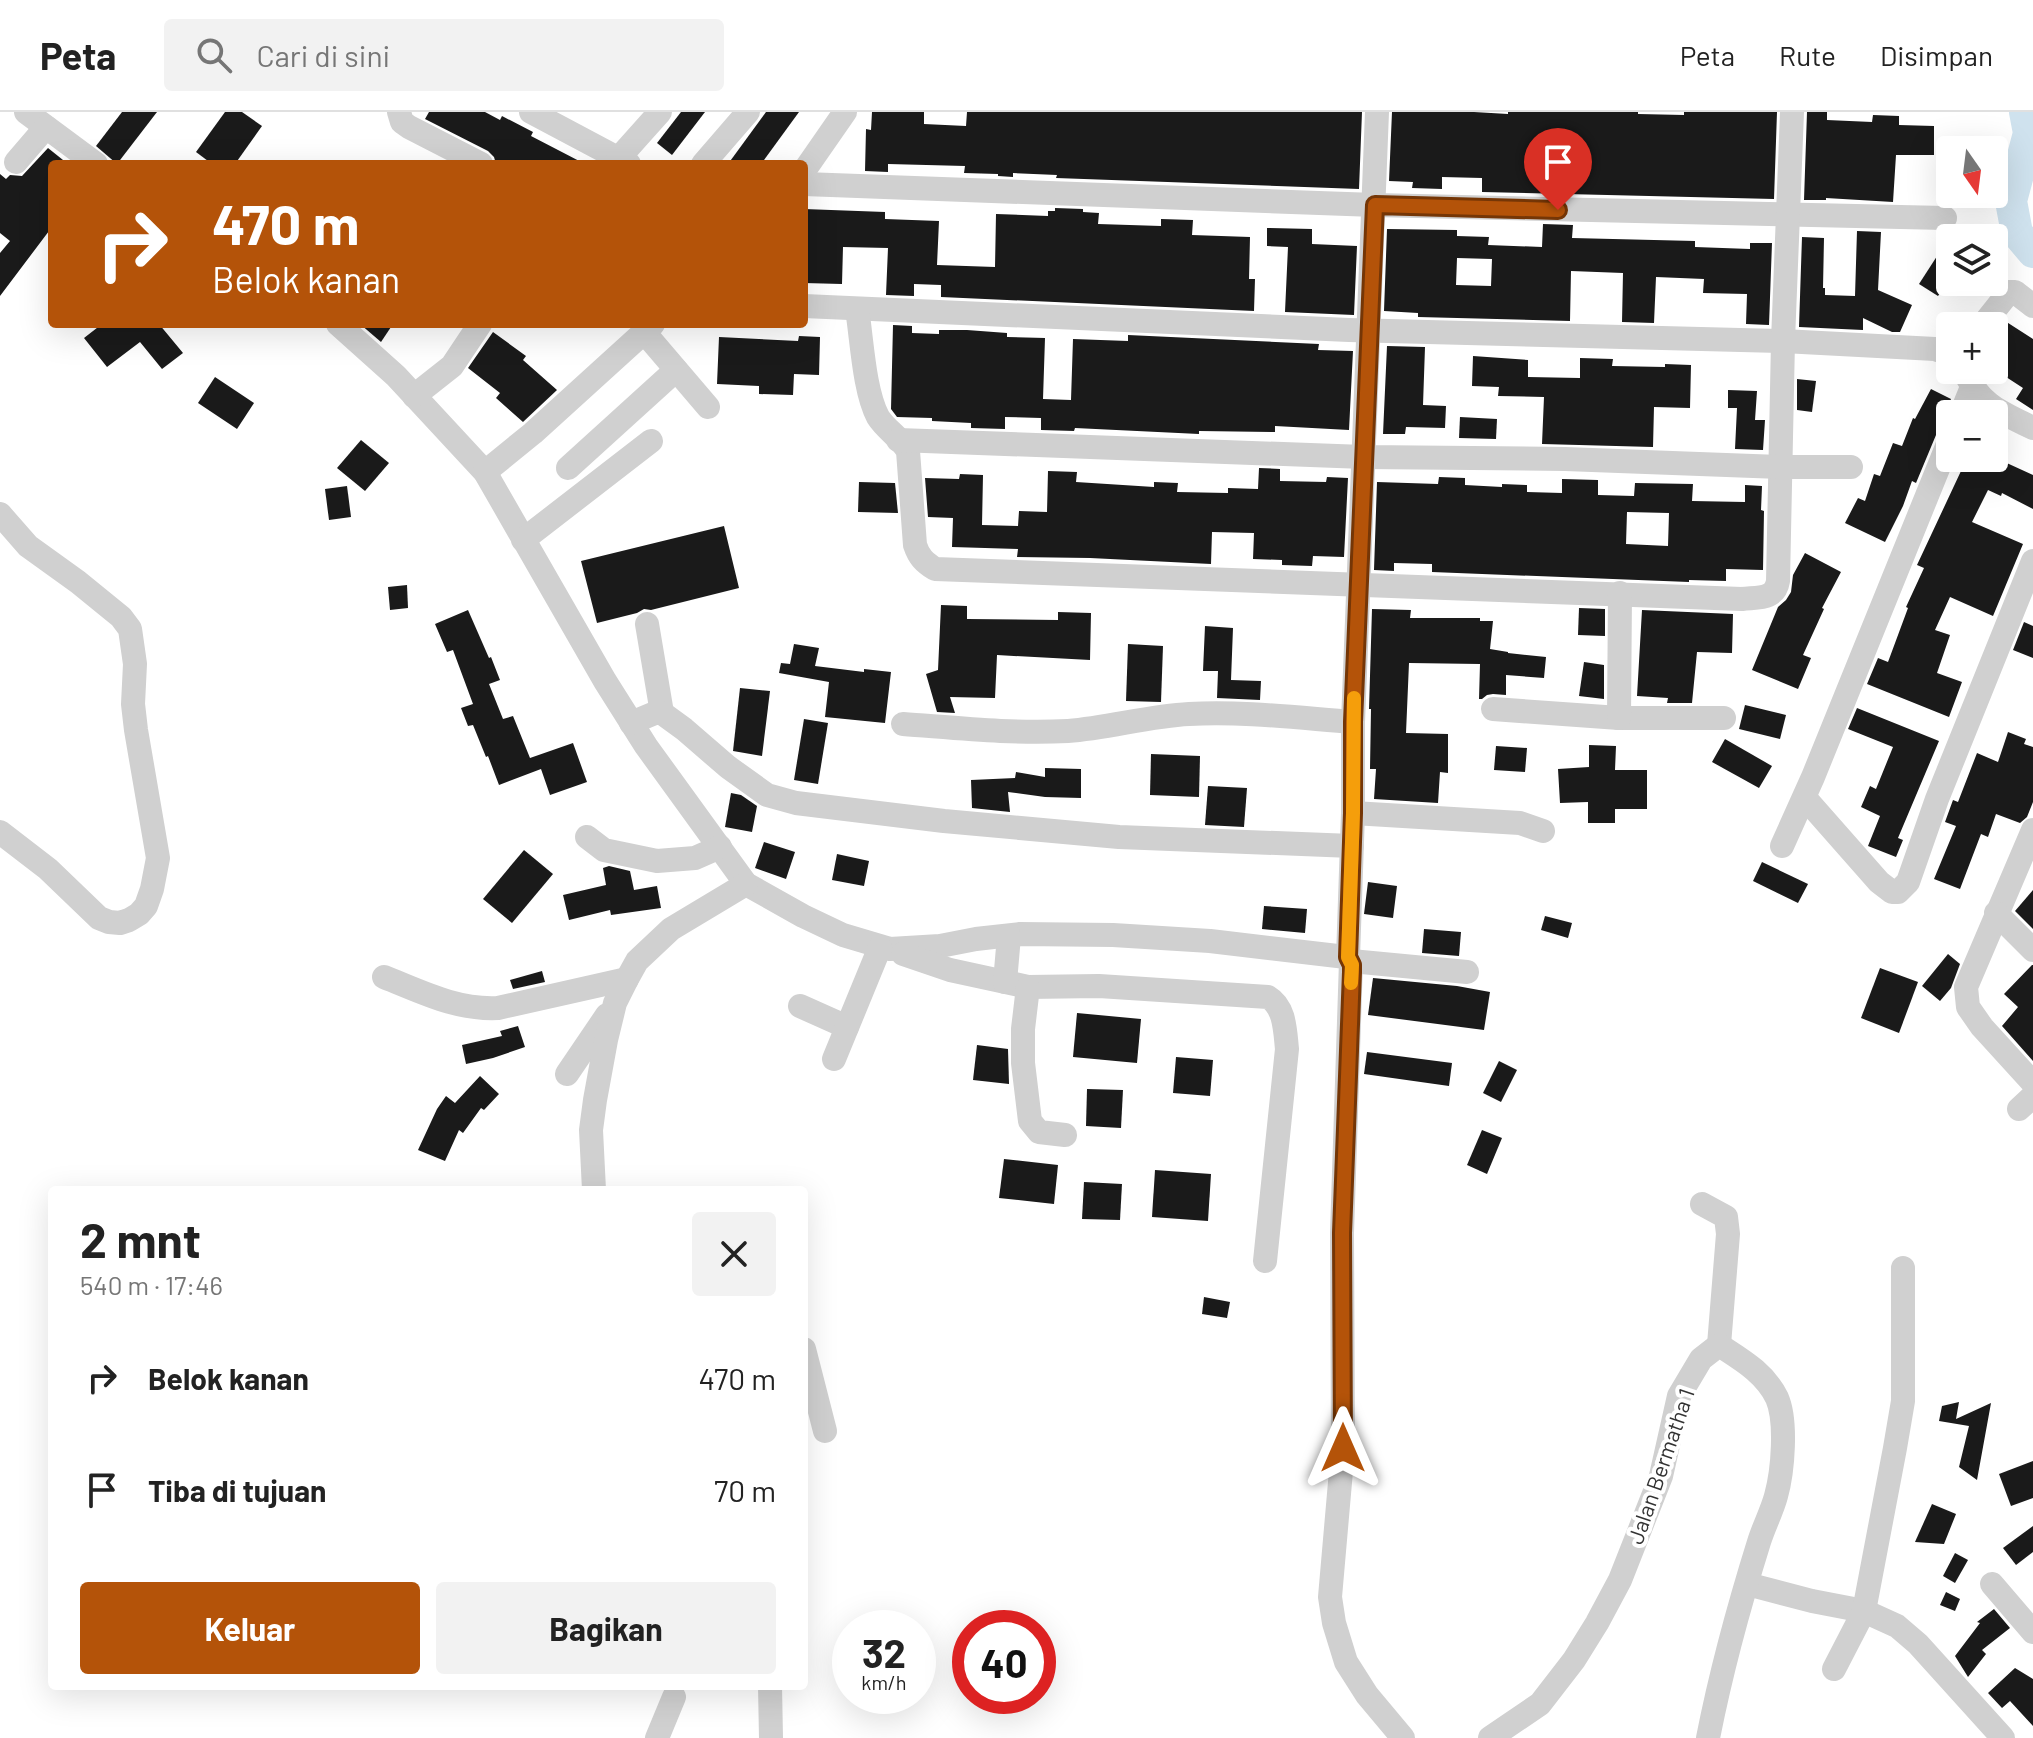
<!DOCTYPE html>
<html lang="id">
<head>
<meta charset="utf-8">
<style>
	body { margin:0; font-family:Barlow,sans-serif; background:#f2f2f2; color:#222; height:100vh; display:flex; flex-direction:column; font-size:30px; white-space:nowrap }
	* { box-sizing:border-box; margin:0 }
	p { font-size:26px; color:#767676 }
	.icon { flex:none; width:44px; height:44px; fill:none; stroke:currentColor; stroke-width:2; stroke-linecap:round; stroke-linejoin:round }
	.map { position:relative; flex:1; overflow:hidden }
	.drawer { position:absolute; left:48px; top:1074px; width:760px; height:504px; display:flex; flex-direction:column; background:#fff; border-radius:8px; box-shadow:0 8px 32px #0002 }
	.drawer>* { flex:none }
	.banner { position:absolute; left:48px; top:48px; width:760px; height:168px; border-radius:8px; box-shadow:0 8px 32px #0002; background:#b45309; color:#fff; overflow:hidden }
	.needle { width:52px; rotate:166deg }
	.controls { position:absolute; left:1936px; top:24px; display:grid; gap:16px }
	.controls a { display:grid; place-items:center; width:72px; height:72px; border-radius:8px; background:#fff; box-shadow:0 8px 32px #0002; font-size:40px }
	.speed { position:absolute; left:832px; top:1498px; display:flex; gap:16px; font-size:40px; font-weight:700; text-align:center }
	.speed>* { display:grid; place-content:center; width:104px; height:104px; border-radius:50%; background:#fff; box-shadow:0 8px 32px #0002; line-height:1 }
	.speed small { font-size:20px; font-weight:400 }
	.speed .limit { border:12px solid #d22; background:#fff; color:#111 }
	.pin { position:absolute; display:grid; place-items:center; width:68px; height:68px; color:#fff; margin:-82px -34px; border-radius:50% 50% 50% 0; rotate:-45deg; box-shadow:0 0 8px #0007 }
	.pin .icon { rotate:45deg }
	.me { position:absolute; width:88px; margin:-44px; rotate:0deg; stroke-linejoin:round; filter:drop-shadow(0 0 6px #0008) }
	.turn { display:flex; align-items:center; gap:28px; height:168px; padding:0 32px; font-size:36px }
	.turn .icon { width:104px; height:104px; stroke-width:2.5 }
	.turn b { display:block; font-size:56px; line-height:68px }
	.round { display:grid; place-items:center; flex:none; width:84px; height:84px; border-radius:8px; background:#f2f2f2 }
	.headline { display:flex; align-items:center; justify-content:space-between; height:136px; padding:0 32px }
	h1 { font-size:48px; font-weight:700; line-height:60px }
	.button { display:flex; gap:16px; margin-top:auto; padding:16px 32px }
	.button a { flex:1; height:92px; border-radius:8px; background:#b45309; color:#fff; font-size:32px; font-weight:700; line-height:92px; text-align:center }
	.button a+a { background:#f2f2f2; color:#222 }
	ul { padding:0; list-style:none }
	li { display:flex; align-items:center; gap:24px; height:112px; padding:0 32px }
	li div { flex:1 }
	li b { display:block; font-size:30px }
	li em { font-style:normal }
	header { display:flex; align-items:center; gap:48px; box-sizing:border-box; height:112px; padding:0 40px; background:#fff; border-bottom:2px solid #e0e0e0 }
	header strong { font-size:38px }
	nav { display:flex; gap:44px; margin-inline-start:auto; font-size:28px }
	.search { width:560px; height:72px; background:#f2f2f2; display:flex; align-items:center; gap:20px; box-sizing:border-box; padding:0 28px; border-radius:8px; color:#767676; font-size:30px }
	.map>svg:first-child { display:block }
	.lines { fill:none; stroke-linecap:round; stroke-linejoin:round }
	.river { stroke:#cfe2ee; stroke-width:32 }
	.building { fill:#1a1a1a; fill-rule:evenodd }
	.minor { stroke:#d0d0d0; stroke-width:24 }
	.route-casing { stroke:#753606; stroke-width:20 }
	.route { stroke:#b45309; stroke-width:14 }
	.slow { stroke:#f59e0b; stroke-width:14 }
	.labels { text-anchor:middle; dominant-baseline:central; stroke-width:8; stroke-linejoin:round; paint-order:stroke }
	.street-label { font-size:22px; fill:#333; stroke:#fff }
</style>
</head>
<body>
<header>
<strong>Peta</strong>
<div class="search"><svg class="icon" aria-label="search" viewBox="0 0 24 24"><circle cx="10" cy="10" r="6"/><path d="M15 15l6 6"/></svg>Cari di sini</div>
<nav><a>Peta</a><a>Rute</a><a>Disimpan</a></nav>
</header>
<div class="map">
<svg width="2033" height="1626" viewBox="0 0 2033 1626">
	<rect width="100%" height="100%" fill="#fff"/>
	<g class="lines">
		<polyline class="river" points="2025,0 2029,21 2011,89 2017,121 2033,140"/>
	</g>
	<g class="building">
		<polygon points="122,0 157,0 117,52 96,34"/>
		<polygon points="225,0 242,0 262,14 235,52 212,52 196,40"/>
		<polygon points="429,0 485,0 500,8 502,4 533,20 531,24 585,52 496,52 494,45 488,39 425,7"/>
		<polygon points="681,0 705,0 672,43 657,31"/>
		<polygon points="766,0 799,0 761,52 728,52"/>
		<polygon points="872,0 924,0 924,12 966,14 967,0 1362,0 1359,77 1056,66 1057,63 1013,61 1013,65 998,64 998,62 964,61 965,54 888,52 888,60 865,59 866,17 871,18"/>
		<polygon points="1392,0 1474,0 1508,2 1508,0 1638,0 1638,2 1684,3 1684,0 1777,0 1774,87 1482,80 1482,66 1442,65 1442,77 1412,76 1413,70 1389,69"/>
		<polygon points="1807,0 1827,0 1827,8 1872,10 1873,3 1899,4 1899,13 1934,14 1934,43 1896,43 1893,90 1826,86 1826,88 1804,88"/>
		<polygon points="48,36 68,52 52,52 52,115 0,184 0,141 10,129 0,121 0,62 6,67 10,63 22,64"/>
		<polygon points="1055,96 1083,97 1083,100 1099,101 1098,112 1161,114 1161,107 1193,108 1192,123 1250,125 1249,167 1255,167 1254,199 941,185 941,173 914,172 914,184 886,183 888,136 843,135 842,172 804,171 804,97 885,100 885,107 939,109 937,153 995,155 996,102 1048,104 1048,99 1055,99"/>
		<path d="M1543,112L1573,113L1572,126L1695,129V135L1750,137V131H1772L1769,213L1746,212L1747,182L1703,181L1704,167L1656,165L1654,211L1622,210L1623,161L1571,159L1570,209L1418,205V201L1384,199L1387,117L1457,118V124L1489,125L1488,133L1542,135ZM1457,146L1492,147L1491,174L1456,173Z"/>
		<polygon points="1267,116 1312,117 1312,132 1357,134 1354,203 1285,200 1288,135 1267,134"/>
		<polygon points="1857,119 1881,120 1878,178 1912,193 1900,220 1892,220 1863,206 1863,218 1799,215 1802,125 1824,126 1823,176 1825,176 1825,183 1855,184"/>
		<polygon points="1950,124 1950,166 1938,184 1919,172"/>
		<polygon points="2005,209 2033,227 2033,298 2016,287 2023,276 2003,263 2007,258 1994,250 1994,223"/>
		<polygon points="102,212 159,212 183,241 162,257 140,230 107,255 84,226"/>
		<polygon points="360,212 393,212 381,230"/>
		<polygon points="893,213 912,214 912,221 939,222 939,218 967,218 1007,221 1007,225 1045,226 1043,287 1071,288 1073,227 1128,229 1128,223 1319,232 1318,238 1353,239 1349,318 1275,314 1275,320 1199,319 1199,322 1075,316 1074,319 1041,318 1041,306 1005,305 1005,317 971,316 971,311 932,309 932,306 897,305 891,297"/>
		<polygon points="493,220 526,244 523,248 557,278 523,310 496,286 500,281 468,256"/>
		<polygon points="799,224 820,225 819,263 794,262 793,283 759,282 759,274 717,272 719,225 798,229"/>
		<polygon points="1387,234 1425,235 1423,293 1446,294 1445,316 1406,315 1405,322 1383,322"/>
		<polygon points="1473,244 1528,248 1528,265 1580,266 1580,246 1613,247 1612,254 1665,255 1665,252 1691,253 1690,296 1654,295 1653,335 1542,332 1544,285 1498,284 1499,275 1472,274"/>
		<polygon points="215,265 254,291 237,317 198,291"/>
		<polygon points="1797,267 1816,269 1812,300 1797,298"/>
		<polygon points="1931,277 1951,287 1916,371 1912,369 1903,394 1885,430 1845,411 1858,386 1865,389 1874,362 1880,364 1893,331 1902,334 1913,306 1915,307"/>
		<polygon points="1728,278 1757,279 1755,308 1765,308 1763,338 1735,337 1737,296 1728,296"/>
		<polygon points="1460,305 1497,307 1496,327 1459,326"/>
		<polygon points="361,328 389,351 365,379 337,356"/>
		<polygon points="1961,346 1982,346 1995,352 1998,347 2033,363 2033,397 2002,381 2001,384 1988,378 1972,410 2023,432 1993,504 1950,485 1935,518 1950,523 1937,561 1962,570 1949,605 1867,572 1878,546 1888,550 1908,496 1906,495 1924,456 1917,453 1961,359 1956,357"/>
		<polygon points="1259,356 1280,357 1280,369 1326,370 1327,365 1348,366 1344,445 1313,444 1312,454 1282,453 1282,448 1253,447 1254,421 1212,420 1211,452 1090,446 1017,445 1018,437 952,435 953,406 928,405 925,366 959,367 960,362 983,363 982,413 1018,414 1019,399 1047,400 1048,359 1077,360 1076,370 1154,375 1154,370 1178,371 1177,380 1228,381 1228,376 1258,377"/>
		<path d="M1439,365L1465,366V373L1502,375V372L1527,373V380L1562,381V367L1598,368V383L1634,384L1635,371L1693,372L1692,389L1745,390V373L1762,374L1761,398L1764,399L1763,458L1726,457V469L1689,468V470L1432,460V452L1394,451V459L1374,458L1377,370L1438,372ZM1627,400L1669,401L1668,434L1626,432Z"/>
		<polygon points="859,370 895,371 898,401 858,400"/>
		<polygon points="347,374 351,405 329,408 325,377"/>
		<polygon points="724,414 739,476 651,498 644,497 637,501 597,511 581,449"/>
		<polygon points="1805,441 1841,460 1822,496 1824,497 1803,543 1811,546 1798,577 1752,558 1778,495 1786,488 1791,480 1793,463"/>
		<polygon points="407,473 408,496 390,498 388,475"/>
		<polygon points="941,493 967,494 967,507 1058,508 1058,500 1091,501 1090,548 997,543 995,586 950,585 955,601 937,600 926,562 938,558"/>
		<polygon points="1579,496 1605,497 1605,524 1578,523"/>
		<polygon points="1372,497 1411,498 1410,506 1480,506 1480,509 1493,509 1490,537 1508,540 1508,541 1546,545 1544,566 1506,563 1506,583 1493,582 1487,583 1482,587 1479,587 1480,552 1409,551 1406,621 1448,622 1448,661 1440,660 1438,691 1374,687 1376,657 1370,657 1371,597 1369,597"/>
		<polygon points="468,498 489,546 491,545 500,568 489,572 503,607 513,604 530,646 573,631 587,670 550,683 541,657 499,673 488,644 486,645 473,613 468,614 461,596 473,592 453,538 447,540 435,512"/>
		<polygon points="1642,498 1733,502 1732,541 1697,540 1692,591 1667,591 1668,586 1637,584"/>
		<polygon points="2024,510 2033,514 2033,546 2013,538"/>
		<polygon points="1205,514 1233,516 1231,568 1261,569 1260,588 1217,586 1218,559 1203,559"/>
		<polygon points="794,532 819,536 815,554 864,560 864,557 891,560 885,611 825,605 829,570 779,561 781,551 790,552"/>
		<polygon points="1128,532 1163,534 1161,590 1126,589"/>
		<polygon points="1584,550 1604,553 1604,587 1579,584"/>
		<polygon points="740,576 770,579 762,644 733,639"/>
		<polygon points="1745,593 1786,603 1780,627 1739,617"/>
		<polygon points="1857,596 1939,629 1898,726 1903,728 1896,745 1868,734 1880,704 1861,695 1870,674 1876,677 1893,635 1848,617"/>
		<polygon points="804,607 828,611 818,672 794,668"/>
		<polygon points="2008,620 2026,627 2024,632 2033,635 2033,690 2027,705 2020,711 1996,702 1988,725 1981,722 1960,777 1934,767 1956,714 1945,710 1953,688 1958,690 1977,641 1998,650"/>
		<polygon points="1725,627 1772,654 1759,676 1712,650"/>
		<polygon points="1589,633 1616,634 1615,658 1647,658 1647,697 1615,697 1615,711 1588,711 1588,690 1560,691 1558,657 1589,655"/>
		<polygon points="1496,634 1527,636 1525,660 1494,658"/>
		<polygon points="1151,642 1200,644 1199,685 1150,683"/>
		<polygon points="1045,656 1081,657 1081,686 1045,685 1008,680 1010,700 972,696 971,668 1015,666 1016,660 1045,665"/>
		<polygon points="1208,674 1247,676 1244,715 1205,713"/>
		<polygon points="731,681 741,683 757,694 752,720 725,715"/>
		<polygon points="764,730 795,740 786,767 755,756"/>
		<polygon points="524,738 553,762 512,811 483,787"/>
		<polygon points="837,742 869,749 864,774 832,768"/>
		<polygon points="1762,750 1808,772 1798,791 1753,769"/>
		<polygon points="609,754 630,759 634,778 657,774 661,796 611,803 610,798 569,808 563,783 606,773 603,756"/>
		<polygon points="1368,770 1397,774 1393,806 1364,802"/>
		<polygon points="2033,778 2033,817 2015,799"/>
		<polygon points="1264,794 1307,797 1305,821 1262,817"/>
		<polygon points="1545,804 1572,811 1568,826 1541,818"/>
		<polygon points="1424,817 1461,820 1459,844 1422,841"/>
		<polygon points="1948,842 1960,852 1951,876 1940,889 1922,874"/>
		<polygon points="2032,853 2033,853 2033,949 2002,914 2018,895 2004,882"/>
		<polygon points="1880,856 1918,870 1899,921 1861,906"/>
		<polygon points="542,859 545,870 513,877 510,868"/>
		<polygon points="1373,866 1457,874 1490,880 1484,918 1368,903"/>
		<polygon points="1077,901 1141,907 1137,951 1073,945"/>
		<polygon points="518,914 525,935 493,946 466,952 462,933 502,924 500,919"/>
		<polygon points="977,933 1008,937 1009,972 973,968"/>
		<polygon points="1367,940 1452,951 1449,974 1364,962"/>
		<polygon points="1176,945 1213,948 1210,984 1173,981"/>
		<polygon points="1499,949 1517,958 1501,990 1483,981"/>
		<polygon points="480,964 499,982 484,998 481,996 463,1021 459,1018 445,1049 418,1038 437,997 446,984 455,991"/>
		<polygon points="1087,977 1123,978 1121,1016 1086,1014"/>
		<polygon points="1482,1018 1502,1026 1487,1062 1467,1053"/>
		<polygon points="1004,1047 1058,1053 1054,1092 999,1086"/>
		<polygon points="1155,1058 1211,1062 1208,1109 1152,1105"/>
		<polygon points="1084,1070 1122,1072 1120,1108 1082,1107"/>
		<polygon points="1204,1185 1230,1190 1227,1206 1202,1202"/>
		<polygon points="1959,1290 1956,1307 1991,1291 1977,1368 1959,1355 1969,1314 1939,1309 1942,1294"/>
		<polygon points="2033,1349 2033,1386 2011,1394 1999,1362"/>
		<polygon points="1932,1392 1956,1402 1944,1432 1915,1430"/>
		<polygon points="2033,1414 2033,1440 2016,1453 2003,1436"/>
		<polygon points="1955,1441 1968,1448 1955,1471 1943,1464"/>
		<polygon points="1946,1480 1960,1487 1955,1499 1940,1493"/>
		<polygon points="1994,1497 2010,1516 1982,1538 1986,1542 1968,1565 1955,1544 1980,1511 1977,1510"/>
		<polygon points="2015,1556 2033,1567 2033,1614 2010,1589 2002,1596 1988,1581"/>
	</g>
	<g class="lines">
		<g class="minor">
			<polyline points="26,0 96,52"/>
			<polyline points="399,0 402,10 409,15 481,52"/>
			<polyline points="531,0 629,52"/>
			<polyline points="618,47 660,0"/>
			<polyline points="16,50 46,15"/>
			<polyline points="703,52 748,0"/>
			<polyline points="804,59 845,0"/>
			<polyline points="804,72 1375,93 1945,106"/>
			<polyline points="804,194 1349,218 1783,229 1935,237 1950,242"/>
			<path d="M857,197C862,228 864,279 878,305C886,318 901,326 908,339L915,433C919,445 924,450 935,457L1742,487C1758,485 1775,488 1778,469L1783,229L1792,0"/>
			<polyline points="338,212 396,264 485,360 605,569 646,634 746,772 803,804 843,823 890,837 940,834 976,827 1020,822 1113,823 1210,829 1346,845 1351,849 1467,860"/>
			<polyline points="1982,214 2009,180 2015,180 2033,194"/>
			<polyline points="644,220 708,295"/>
			<path d="M1963,258C1982,294 1998,299 2033,316"/>
			<polyline points="414,284 452,254 480,212"/>
			<polyline points="1961,302 1972,275"/>
			<polyline points="898,328 1364,345 1565,347 1781,355 1851,355"/>
			<polyline points="568,356 676,258"/>
			<polyline points="485,360 533,321 653,212"/>
			<polyline points="0,402 28,434 78,470 121,505 130,517 135,552 133,592 136,618 158,746 152,777 146,794 139,802 129,808 120,811 109,810 99,806 48,757 0,720"/>
			<polyline points="523,428 651,329"/>
			<polyline points="647,512 662,601"/>
			<polyline points="1493,597 1619,606 1724,606"/>
			<polyline points="1619,606 1620,481"/>
			<polyline points="631,611 655,601 662,601 684,617 728,655 767,683 796,691 944,709 1119,725 1352,734"/>
			<path d="M903,612C958,616 1013,622 1068,619C1109,616 1148,604 1189,602C1243,599 1299,606 1353,610"/>
			<polyline points="1805,686 1879,770 1892,780 1898,780 1908,770 1937,687 2033,449"/>
			<polyline points="1353,701 1520,711 1543,719"/>
			<polyline points="2033,718 1966,875 1968,895 1982,915 2033,971"/>
			<polyline points="587,725 604,738 657,749 695,746 720,735"/>
			<polyline points="1782,734 1813,665 1950,327"/>
			<polyline points="1996,801 2033,838"/>
			<path d="M903,842L950,858L1028,875L1099,874L1268,885C1285,895 1285,918 1287,937L1265,1149"/>
			<polyline points="1348,845 1353,701 1353,610 1377,0"/>
			<polyline points="1351,849 1342,1121 1343,1336 1330,1485 1334,1511 1346,1550 1367,1583 1403,1626"/>
			<path d="M384,865C422,880 456,898 498,896L627,867"/>
			<polyline points="1005,870 1009,824"/>
			<polyline points="1028,875 1023,917 1023,951 1030,1009 1039,1020 1065,1023"/>
			<polyline points="800,894 847,915"/>
			<polyline points="834,947 880,835"/>
			<polyline points="567,962 607,903"/>
			<polyline points="2019,997 2033,984"/>
			<polyline points="594,1078 591,1018 595,988 606,928 615,891 627,867 637,849 671,817 746,772"/>
			<polyline points="1702,1092 1726,1105 1728,1122 1719,1233"/>
			<polyline points="804,1237 825,1319"/>
			<polyline points="1747,1472 1812,1489 1864,1499 1897,1514 1918,1532 2003,1626"/>
			<polyline points="1992,1472 2033,1520"/>
			<polyline points="1834,1557 1864,1499 1895,1336 1903,1289 1903,1156"/>
			<polyline points="770,1574 771,1626"/>
			<polyline points="657,1626 674,1585"/>
			<path d="M1490,1626L1540,1592L1574,1548L1597,1511L1620,1468L1661,1364L1679,1284L1701,1247L1719,1233C1742,1248 1765,1261 1777,1286C1787,1309 1783,1359 1776,1384C1772,1399 1764,1414 1759,1430C1739,1494 1721,1560 1708,1626"/>
		</g>
	</g>
	<g class="lines">
		<g class="route-casing">
			<polyline id="route" points="1343,1336 1342,1121 1352,860 1352,853 1348,845 1353,701 1353,610 1375,93 1558,98"/>
		</g>
		<use href="#route" class="route"/>
		<polyline class="slow" points="1351,871 1352,853 1348,845 1353,701 1354,586"/>
	</g>
	<g class="labels">
		<g class="street-label">
			<text transform="translate(1660 1354) rotate(-71)">Jalan Bermatha 1</text>
		</g>
	</g>
</svg>
<div class="controls">
<a><svg class="needle" viewBox="-14 -14 28 28"><path d="M0-13l5 13h-10z" fill="#e53935"/><path d="M0 13l5-13h-10z" fill="#767676"/></svg></a>
<a><svg class="icon" aria-label="layers" viewBox="0 0 24 24"><path d="M12 4l9 5-9 5-9-5zM3 14l9 5 9-5"/></svg></a>
<a>+</a>
<a>−</a>
</div>
<div class="speed"><div>32<small>km/h</small></div><div class="limit">40</div></div>
<div class="pin" style="left:1558px;top:98px;background:#d93025"><svg class="icon" aria-label="arrive" viewBox="0 0 24 24"><path d="M6 21V4h12l-3 4 3 4H6"/></svg></div>
<svg class="me" style="left:1343px;top:1336px" viewBox="-20 -20 40 40"><path d="M0-17L14 15 0 8-14 15z" fill="#b45309" stroke="#fff" stroke-width="4"/></svg>
<div class="banner">
<div class="turn"><svg class="icon" aria-label="right" viewBox="0 0 24 24"><path d="M7 20v-9h11M14 6l5 5-5 5"/></svg><div><b>470 m</b>Belok kanan</div></div>
</div>
<section class="drawer">
<div class="headline"><div><h1>2 mnt</h1><p>540 m · 17:46</p></div><a class="round"><svg class="icon" aria-label="close" viewBox="0 0 24 24"><path d="M6 6l12 12M18 6L6 18"/></svg></a></div>
<ul>
<li><svg class="icon" aria-label="right" viewBox="0 0 24 24"><path d="M7 20v-9h11M14 6l5 5-5 5"/></svg><div><b>Belok kanan</b></div><em>470 m</em></li>
<li><svg class="icon" aria-label="arrive" viewBox="0 0 24 24"><path d="M6 21V4h12l-3 4 3 4H6"/></svg><div><b>Tiba di tujuan</b></div><em>70 m</em></li>
</ul>
<div class="button"><a>Keluar</a><a>Bagikan</a></div>
</section>
</div>
</body>
</html>
